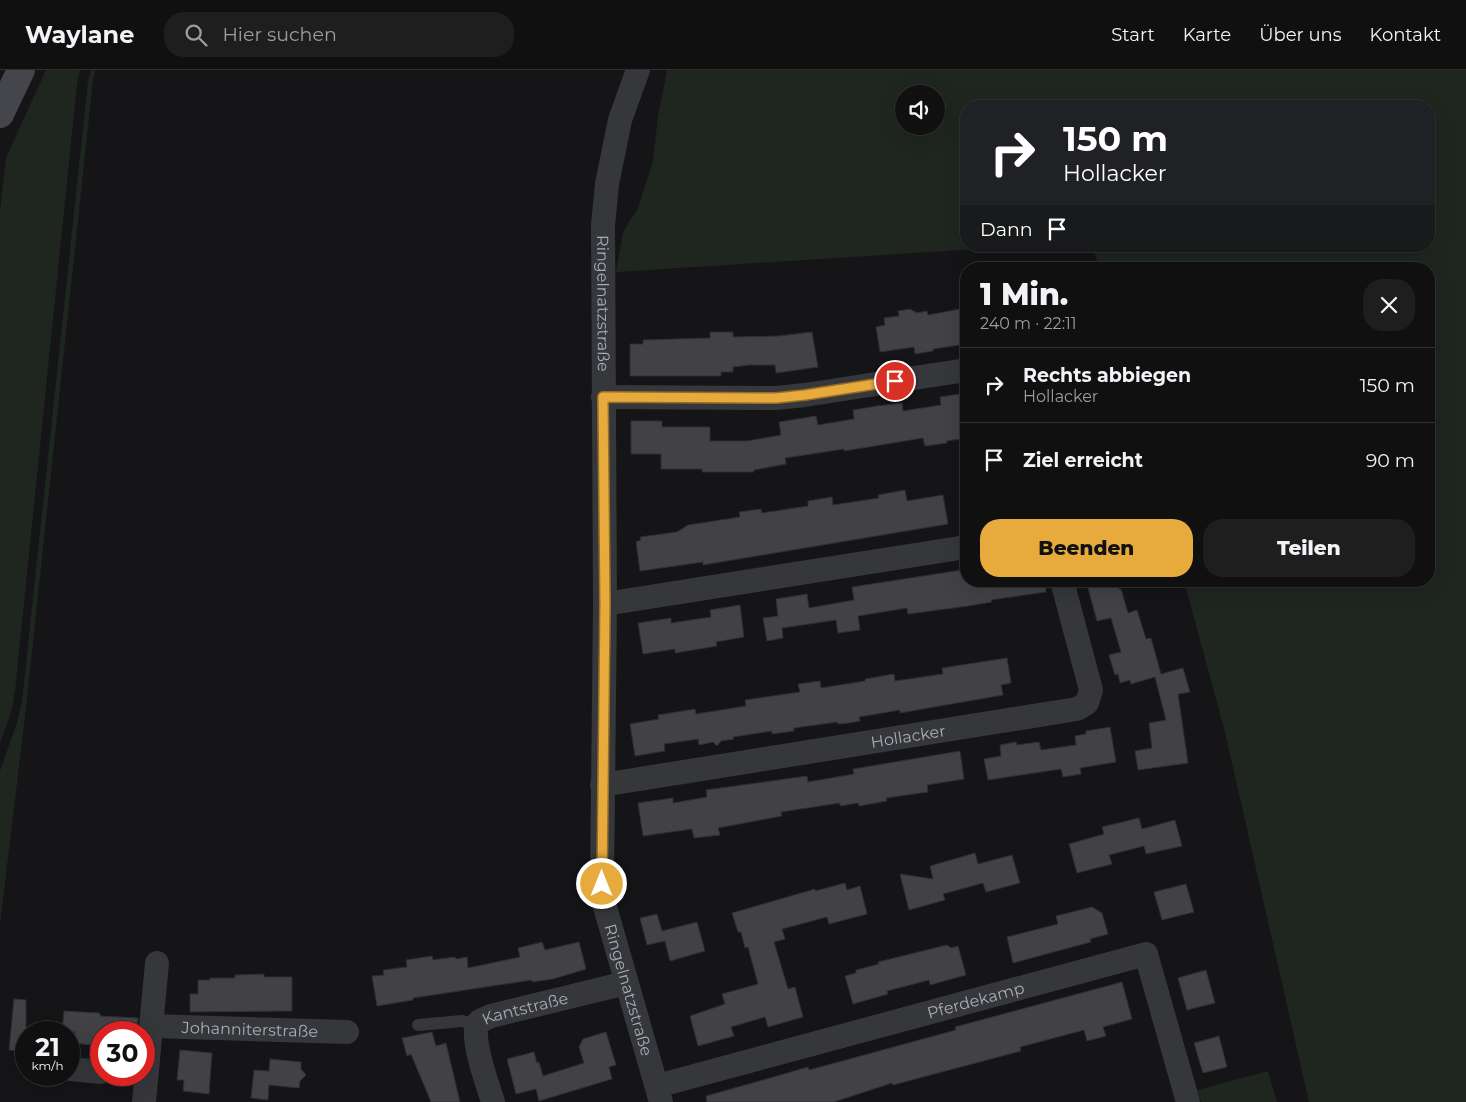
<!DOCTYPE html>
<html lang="de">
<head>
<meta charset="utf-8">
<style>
	body { margin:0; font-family:Montserrat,sans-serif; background:#1e1e1f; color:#f1f3f6; height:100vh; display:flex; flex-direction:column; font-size:19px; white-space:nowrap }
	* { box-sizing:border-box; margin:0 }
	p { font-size:16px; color:#9c9d9f }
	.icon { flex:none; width:28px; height:28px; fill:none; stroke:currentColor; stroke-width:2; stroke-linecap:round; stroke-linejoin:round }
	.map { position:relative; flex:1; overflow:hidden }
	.sheet { position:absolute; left:960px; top:192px; width:475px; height:325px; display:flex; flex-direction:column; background:#101011; border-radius:20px; box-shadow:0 5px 20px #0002,0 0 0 1px #303031 }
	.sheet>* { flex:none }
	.guide { position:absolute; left:960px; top:30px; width:475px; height:152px; border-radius:20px; box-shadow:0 5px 20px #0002,0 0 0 1px #303031; background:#202124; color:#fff; overflow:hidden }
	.fabs { position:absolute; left:895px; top:15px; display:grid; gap:10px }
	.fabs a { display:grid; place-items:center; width:50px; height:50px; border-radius:50%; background:#101011; box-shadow:0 5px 20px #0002,0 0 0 1px #303031; font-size:25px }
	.speed { position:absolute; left:15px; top:951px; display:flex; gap:10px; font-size:25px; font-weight:700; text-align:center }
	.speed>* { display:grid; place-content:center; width:65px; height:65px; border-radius:50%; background:#101011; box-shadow:0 5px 20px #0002,0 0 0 1px #303031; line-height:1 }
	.speed small { font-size:12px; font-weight:400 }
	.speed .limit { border:8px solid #d22; background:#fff; color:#111 }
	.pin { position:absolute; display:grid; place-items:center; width:42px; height:42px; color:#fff; margin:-21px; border:2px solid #fff; border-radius:50%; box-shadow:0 1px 5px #0007 }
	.me { position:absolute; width:55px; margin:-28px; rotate:0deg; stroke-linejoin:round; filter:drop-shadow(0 0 4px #0008) }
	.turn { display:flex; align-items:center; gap:18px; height:105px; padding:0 20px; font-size:22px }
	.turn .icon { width:65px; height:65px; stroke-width:2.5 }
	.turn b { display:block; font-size:35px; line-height:42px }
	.then { display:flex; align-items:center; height:48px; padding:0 20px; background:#0003; gap:10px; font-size:19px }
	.round { display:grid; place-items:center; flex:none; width:52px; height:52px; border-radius:20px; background:#1e1e1f }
	.headline { display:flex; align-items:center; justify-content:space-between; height:85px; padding:0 20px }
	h1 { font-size:30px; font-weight:800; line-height:38px }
	.action { display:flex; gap:10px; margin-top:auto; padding:10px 20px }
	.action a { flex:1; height:58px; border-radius:20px; background:#e6aa3d; color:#111; font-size:20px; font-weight:800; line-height:58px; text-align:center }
	.action a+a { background:#1e1e1f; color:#f1f3f6 }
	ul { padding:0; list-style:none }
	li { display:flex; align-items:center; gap:15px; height:75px; padding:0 20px; border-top:1px solid #303031 }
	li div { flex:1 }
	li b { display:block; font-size:19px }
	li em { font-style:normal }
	header { display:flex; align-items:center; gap:30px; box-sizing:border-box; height:70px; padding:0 25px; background:#101011; border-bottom:1px solid #303031 }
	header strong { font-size:24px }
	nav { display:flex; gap:28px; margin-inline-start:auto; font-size:18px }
	.search { width:350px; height:45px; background:#1e1e1f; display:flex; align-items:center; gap:12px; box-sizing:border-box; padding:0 18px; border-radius:20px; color:#9c9d9f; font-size:19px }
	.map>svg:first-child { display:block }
	.green { fill:#1f2620; fill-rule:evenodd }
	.building { fill:#424246; stroke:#2f2f32 }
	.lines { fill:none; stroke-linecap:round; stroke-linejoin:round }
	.lane { stroke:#36373b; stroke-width:12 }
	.street { stroke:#36373b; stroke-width:24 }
	.secondary { stroke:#44464b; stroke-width:28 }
	.route-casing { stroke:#966e28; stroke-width:12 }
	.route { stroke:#e6aa3d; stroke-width:9 }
	.labels { text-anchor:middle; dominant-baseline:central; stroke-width:4; stroke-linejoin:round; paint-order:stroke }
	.street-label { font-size:16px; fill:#a8acb6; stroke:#101011 }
</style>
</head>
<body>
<header>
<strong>Waylane</strong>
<div class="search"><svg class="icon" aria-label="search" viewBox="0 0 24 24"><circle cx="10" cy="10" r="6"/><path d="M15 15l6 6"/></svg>Hier suchen</div>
<nav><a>Start</a><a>Karte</a><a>Über uns</a><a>Kontakt</a></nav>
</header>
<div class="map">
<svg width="1466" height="1032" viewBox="0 0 1466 1032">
	<rect width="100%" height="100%" fill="#151517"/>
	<g class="green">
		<polygon points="46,0 80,0 77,14 15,621 11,643 0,672 0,140 6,88"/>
		<polygon points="91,0 95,0 93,10 26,638 0,854 0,701 17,653 22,631 88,11"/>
		<path d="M667,0H1466V1032H1309L1225,662L1184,511H1429V199H1099L1093,176H1429V36H966V176H1023L616,202L623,162L638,138L653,91L658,47ZM904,24H936V56H904Z"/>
		<polygon points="1268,1001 1277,1032 1201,1032 1197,1020"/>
	</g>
	<g class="building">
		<polygon points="910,239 917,243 927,241 928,245 960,239 961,243 966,242 966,274 933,279 933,281 915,284 914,277 880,282 876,257 885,255 884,248 899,246 898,241"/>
		<polygon points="710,262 733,262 733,267 779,266 812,262 818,297 776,303 775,295 749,295 733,297 733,302 721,302 721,306 630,306 630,274 643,274 643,270 710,268"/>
		<polygon points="966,323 966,368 947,371 947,373 925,376 923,368 844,381 844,379 785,388 786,394 754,400 754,402 702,402 702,399 661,399 661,384 631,384 631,351 662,351 662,357 710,357 710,371 747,371 781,365 779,352 816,346 818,355 854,349 853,340 877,336 902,333 903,341 941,335 940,327"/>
		<polygon points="905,420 907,431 943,425 948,454 703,495 703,492 640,501 636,472 641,470 640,467 677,462 688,455 740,447 739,442 761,439 762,443 808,436 808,431 832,427 833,435 879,428 878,425"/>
		<polygon points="962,500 963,507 966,506 966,511 1045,511 1046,522 991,530 992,532 968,536 908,544 907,538 858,546 860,560 838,563 836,550 782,558 783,568 767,571 763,548 778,546 776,529 807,524 809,538 854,530 852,517"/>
		<polygon points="1113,511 1117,511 1119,519 1121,519 1128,543 1137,540 1146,569 1151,568 1161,604 1183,598 1190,622 1178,624 1188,693 1138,700 1135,681 1152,678 1149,653 1166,650 1155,607 1131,614 1130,610 1120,613 1118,604 1115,605 1109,585 1121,582 1111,548 1097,551 1088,518"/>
		<polygon points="740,535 744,567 716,572 717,576 675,583 675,579 643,584 638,553 671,548 671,553 711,547 710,540"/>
		<polygon points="1007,588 1011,613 1001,615 1003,625 900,643 900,640 859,647 860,651 849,653 838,654 837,652 816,655 794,658 794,661 772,664 772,661 733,667 734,669 721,671 717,676 713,672 699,675 698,669 664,674 665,681 635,686 630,654 659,649 658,645 695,639 696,644 746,636 745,630 800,622 798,614 820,611 821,618 865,611 865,609 894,604 895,611 943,604 942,598"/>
		<polygon points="1110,657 1116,692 1080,698 1081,704 1063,707 1061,699 988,710 984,689 1001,686 1000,675 1016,672 1017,675 1039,672 1041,680 1076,675 1075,666 1086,664 1086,661"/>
		<polygon points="960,681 964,709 927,715 928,722 886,728 887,731 859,736 858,733 840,736 840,733 781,742 782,746 718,758 720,765 694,768 692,759 643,766 638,733 673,728 673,733 707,727 706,720 807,706 808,712 854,704 853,699"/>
		<polygon points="1139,748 1142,759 1175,750 1182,776 1146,784 1144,776 1109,785 1112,794 1077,803 1069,774 1104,764 1102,757"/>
		<polygon points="975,783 978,794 1012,785 1020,813 986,822 983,813 943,824 945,830 909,840 900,804 933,809 930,796"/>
		<polygon points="845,813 847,820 860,816 867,844 829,854 827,847 782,859 785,869 774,872 788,919 795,917 803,947 768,957 765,947 731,957 734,966 698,976 690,946 725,934 722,924 758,914 748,877 745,878 741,862 738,862 732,843 815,819 815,821"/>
		<polygon points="1186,814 1194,842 1162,850 1154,822"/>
		<polygon points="1092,837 1102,843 1108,864 1090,869 1091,872 1013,893 1007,867 1058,854 1056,846"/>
		<polygon points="657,844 662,861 697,852 705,881 670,891 665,871 647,875 640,848"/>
		<polygon points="542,872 545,880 579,872 586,899 553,909 532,912 532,910 413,928 413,930 377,936 372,906 384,905 383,900 407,897 406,890 432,886 433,890 454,887 457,889 467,887 468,898 520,887 518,878"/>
		<polygon points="947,875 951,878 958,876 966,905 930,915 929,910 887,921 888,924 853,934 845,906 856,903 856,900 879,894 878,892"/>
		<polygon points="1206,900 1215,933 1187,940 1178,908"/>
		<polygon points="264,904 264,907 292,907 292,941 190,942 190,924 198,924 198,910 210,910 210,908 235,908 235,905"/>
		<polygon points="1122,912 1132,949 1103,957 1106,966 1087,971 1084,960 1020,977 1021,981 893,1015 892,1013 834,1032 707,1032 706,1026 763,1010 808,997 809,1000 956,960 955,957"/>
		<polygon points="14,929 26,930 26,982 9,980"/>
		<polygon points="64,941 99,943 101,946 138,948 137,962 101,962 101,976 74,973 75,962 62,962"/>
		<polygon points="432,962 436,976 446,973 460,1032 431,1032 411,984 407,986 402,968"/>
		<polygon points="606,962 616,995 609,997 612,1009 539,1031 536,1019 516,1024 507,989 534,982 537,993 539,992 543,1006 584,993 579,977 583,969"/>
		<polygon points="1219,966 1227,997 1203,1003 1194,973"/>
		<polygon points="180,980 212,983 209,1024 183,1021 184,1010 177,1010"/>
		<polygon points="270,989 301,992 301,999 306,1005 300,1011 299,1018 269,1015 268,1030 251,1028 254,1000 269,1001"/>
	</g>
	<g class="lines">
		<polyline class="lane" points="418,955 462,951 476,955"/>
		<g class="street">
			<path id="s1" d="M638,0L620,50L607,114L603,155L605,534L602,814L605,837L661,1032"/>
			<polyline points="603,327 776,328 805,325 966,300"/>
			<polyline points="605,534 966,477"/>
			<path id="s2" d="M602,715L1077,639L1087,633L1091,620L1062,511"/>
			<path id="s3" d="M152,956L347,962"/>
			<polyline points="71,999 101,1002"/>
			<path id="s4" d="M657,1016L1146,884L1188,1032"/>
			<polyline points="144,1032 157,893"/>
			<path id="s5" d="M493,1032C486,1009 474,979 476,955L480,951L491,946L626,913"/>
		</g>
		<polyline class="secondary" points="0,44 21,0"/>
	</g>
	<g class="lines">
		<g class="route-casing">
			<polyline id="route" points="602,814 605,534 603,327 776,328 805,325 895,311"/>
		</g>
		<use href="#route" class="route"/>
	</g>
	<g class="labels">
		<g class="street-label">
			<text stroke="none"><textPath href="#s1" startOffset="238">Ringelnatzstraße</textPath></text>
			<text stroke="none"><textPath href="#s2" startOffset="310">Hollacker</textPath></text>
			<text stroke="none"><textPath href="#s1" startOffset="928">Ringelnatzstraße</textPath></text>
			<text stroke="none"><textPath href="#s4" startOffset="330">Pferdekamp</textPath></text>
			<text stroke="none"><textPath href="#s5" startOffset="132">Kantstraße</textPath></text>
			<text stroke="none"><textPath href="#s3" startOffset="98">Johanniterstraße</textPath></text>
		</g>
	</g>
</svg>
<div class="fabs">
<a><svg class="icon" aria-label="sound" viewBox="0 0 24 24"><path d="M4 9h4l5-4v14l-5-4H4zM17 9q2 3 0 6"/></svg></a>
</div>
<div class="speed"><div>21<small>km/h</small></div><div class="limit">30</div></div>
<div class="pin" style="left:895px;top:311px;background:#d93025"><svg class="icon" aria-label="arrive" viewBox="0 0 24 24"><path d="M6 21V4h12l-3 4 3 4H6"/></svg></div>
<svg class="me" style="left:602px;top:814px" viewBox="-20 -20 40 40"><circle r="17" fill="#e6aa3d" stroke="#fff" stroke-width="3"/><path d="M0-11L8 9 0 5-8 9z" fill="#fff"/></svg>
<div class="guide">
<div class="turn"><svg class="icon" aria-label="right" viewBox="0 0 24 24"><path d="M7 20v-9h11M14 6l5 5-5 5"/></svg><div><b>150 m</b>Hollacker</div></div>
<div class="then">Dann<svg class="icon" aria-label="arrive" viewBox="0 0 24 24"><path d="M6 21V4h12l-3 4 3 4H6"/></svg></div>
</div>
<section class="sheet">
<div class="headline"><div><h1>1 Min.</h1><p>240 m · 22:11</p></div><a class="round"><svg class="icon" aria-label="close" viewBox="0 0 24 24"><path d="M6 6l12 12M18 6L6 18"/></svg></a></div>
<ul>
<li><svg class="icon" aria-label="right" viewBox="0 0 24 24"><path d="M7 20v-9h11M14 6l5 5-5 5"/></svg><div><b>Rechts abbiegen</b><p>Hollacker</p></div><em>150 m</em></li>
<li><svg class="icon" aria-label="arrive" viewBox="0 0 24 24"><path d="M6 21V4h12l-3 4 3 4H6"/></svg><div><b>Ziel erreicht</b></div><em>90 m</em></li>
</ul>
<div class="action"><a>Beenden</a><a>Teilen</a></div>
</section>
</div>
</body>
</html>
